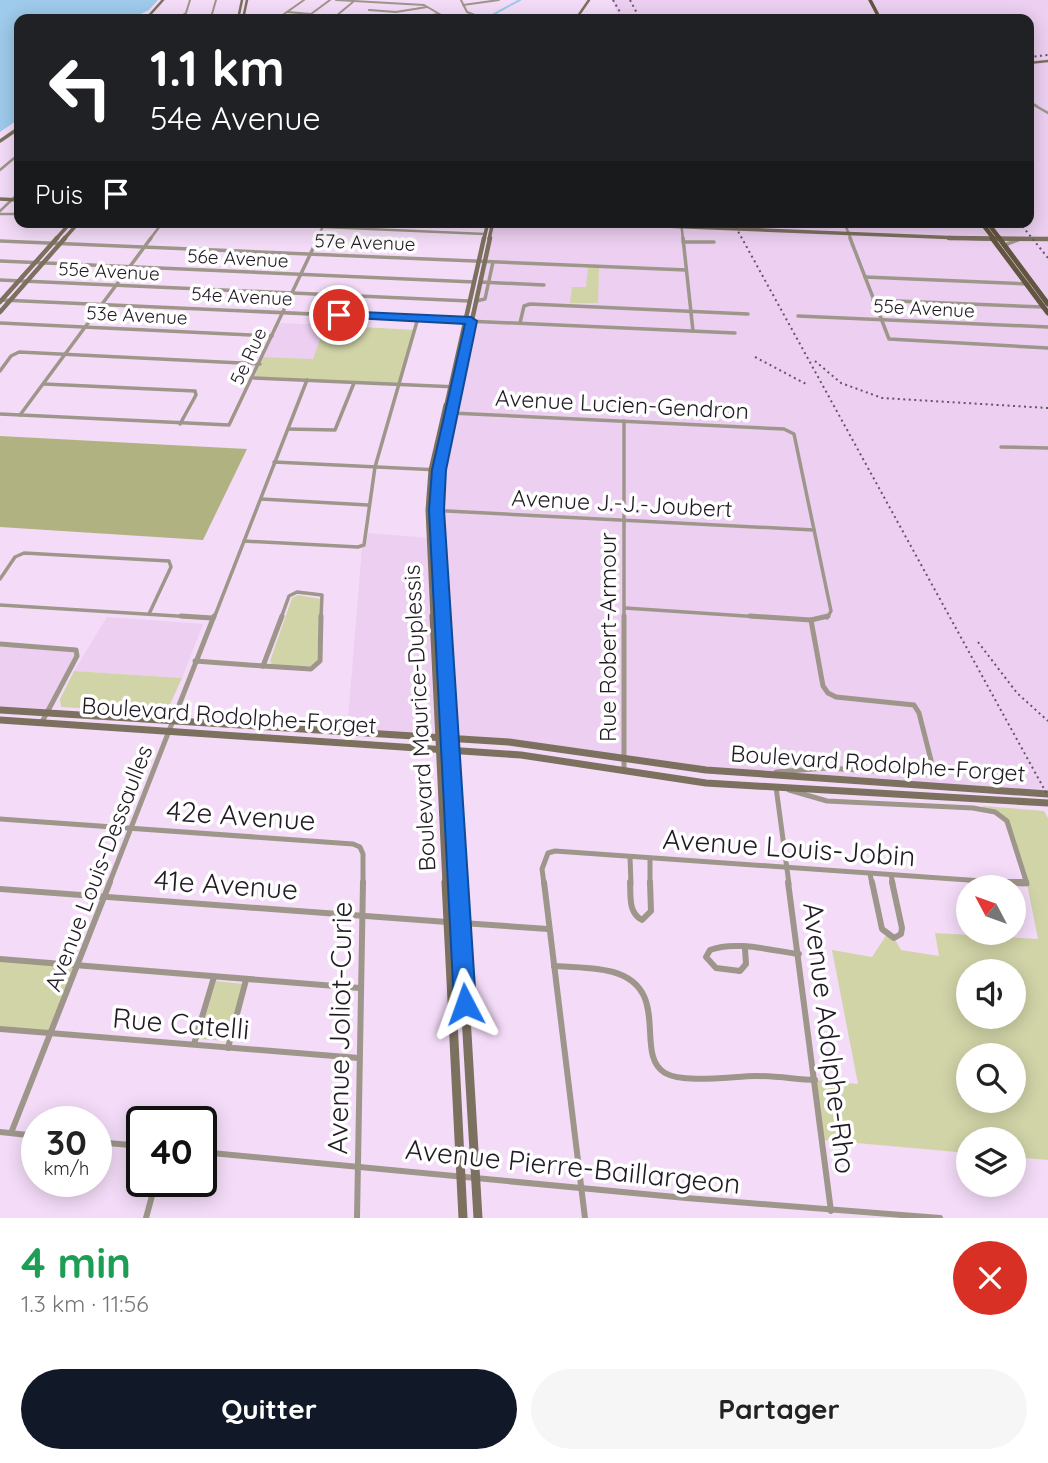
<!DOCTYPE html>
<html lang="fr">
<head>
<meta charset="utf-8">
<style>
	body { margin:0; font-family:Quicksand,sans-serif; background:#f6f6f6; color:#222; height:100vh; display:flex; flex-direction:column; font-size:26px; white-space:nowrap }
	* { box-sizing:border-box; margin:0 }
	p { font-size:23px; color:#767676 }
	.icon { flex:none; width:38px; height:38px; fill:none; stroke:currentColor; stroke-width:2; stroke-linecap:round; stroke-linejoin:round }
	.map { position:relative; height:1218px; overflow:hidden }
	.details { display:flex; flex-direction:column; background:#fff; flex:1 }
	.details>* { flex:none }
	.guide { position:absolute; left:14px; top:14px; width:1020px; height:214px; border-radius:14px; box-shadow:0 4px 18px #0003; background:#202124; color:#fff; overflow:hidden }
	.needle { width:46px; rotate:311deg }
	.controls { position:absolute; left:956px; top:875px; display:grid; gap:14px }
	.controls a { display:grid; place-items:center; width:70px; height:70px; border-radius:50%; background:#fff; box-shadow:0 4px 18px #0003; font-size:35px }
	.speed { position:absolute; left:21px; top:1106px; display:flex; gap:14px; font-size:35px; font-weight:700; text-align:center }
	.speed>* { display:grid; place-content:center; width:91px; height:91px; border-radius:50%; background:#fff; box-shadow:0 4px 18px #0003; line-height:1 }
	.speed small { font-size:18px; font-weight:400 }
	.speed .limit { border:4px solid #111; border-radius:10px; background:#fff; color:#111 }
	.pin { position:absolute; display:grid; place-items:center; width:60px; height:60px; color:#fff; margin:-30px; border:4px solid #fff; border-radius:50%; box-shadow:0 2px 7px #0007 }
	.me { position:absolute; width:77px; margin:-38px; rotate:356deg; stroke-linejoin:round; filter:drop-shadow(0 0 5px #0008) }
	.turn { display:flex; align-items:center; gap:24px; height:147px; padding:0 21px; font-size:32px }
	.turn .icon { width:91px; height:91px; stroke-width:2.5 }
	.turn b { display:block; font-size:49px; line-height:60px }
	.then { display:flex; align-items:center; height:66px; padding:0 21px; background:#0003; gap:14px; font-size:26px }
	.round { display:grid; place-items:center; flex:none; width:74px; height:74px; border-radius:37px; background:#f6f6f6 }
	.head { display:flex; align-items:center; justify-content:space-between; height:119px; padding:0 21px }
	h1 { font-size:42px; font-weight:700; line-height:52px; color:#1e9e55 }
	.action { display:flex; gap:14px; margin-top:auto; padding:14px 21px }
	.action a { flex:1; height:80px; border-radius:42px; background:#111827; color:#fff; font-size:28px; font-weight:700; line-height:80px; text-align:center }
	.action a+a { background:#f6f6f6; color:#222 }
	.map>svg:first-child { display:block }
	.built { fill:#eccff1 }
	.green { fill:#d1d4a7; fill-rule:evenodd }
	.forest { fill:#b0b282 }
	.water { fill:#9ecaeb }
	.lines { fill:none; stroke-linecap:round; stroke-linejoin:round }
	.stream { stroke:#9ecaeb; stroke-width:2 }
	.street-far4 { stroke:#9e968a; stroke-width:2 }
	.street-far3 { stroke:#9e968a; stroke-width:2.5 }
	.street-far2 { stroke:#9e968a; stroke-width:3.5 }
	.street-far1 { stroke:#9e968a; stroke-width:5 }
	.street { stroke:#9e968a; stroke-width:6 }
	.secondary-far5 { stroke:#7c705f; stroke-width:2.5 }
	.secondary-far4 { stroke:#7c705f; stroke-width:3.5 }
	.secondary-far3 { stroke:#7c705f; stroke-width:4.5 }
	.secondary-far2 { stroke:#7c705f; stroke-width:5 }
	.secondary-far1 { stroke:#7c705f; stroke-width:7 }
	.secondary { stroke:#7c705f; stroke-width:9 }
	.primary-far2 { stroke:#635640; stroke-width:3.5 }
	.primary-far1 { stroke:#635640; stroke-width:4.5 }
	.primary { stroke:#635640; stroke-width:5 }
	.rail { stroke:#635665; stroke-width:2; stroke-dasharray:2 3.5; stroke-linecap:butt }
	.route { fill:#1a73e8; stroke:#114b97; stroke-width:2 }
	.labels { text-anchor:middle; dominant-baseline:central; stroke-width:7; stroke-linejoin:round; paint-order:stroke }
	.far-street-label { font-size:19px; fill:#211923; stroke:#fff }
	.street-label { font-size:23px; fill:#211923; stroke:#fff }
	.near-street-label { font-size:28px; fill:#211923; stroke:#fff }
</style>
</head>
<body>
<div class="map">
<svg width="1048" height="1218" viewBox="0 0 1048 1218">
	<rect width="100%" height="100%" fill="#f4dcf8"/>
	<g class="built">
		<polygon points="612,0 1048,0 1048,794 706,770 449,739 436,511 457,387 494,222 1029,222 1029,19 620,19"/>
		<polygon points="278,323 325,325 313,359 263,357"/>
		<polygon points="368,533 429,538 438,737 347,732 362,547 366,543"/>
		<polygon points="107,617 203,624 182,678 74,671"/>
		<polygon points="0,644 76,650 77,656 46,713 0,710"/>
	</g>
	<g class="green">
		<polygon points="588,267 599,268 598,303 570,303 572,287 586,287"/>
		<polygon points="325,325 415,330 398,384 254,378 263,357 313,359"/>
		<polygon points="298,595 321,599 317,661 311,666 272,665 270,661 292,598"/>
		<polygon points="74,671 182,678 166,713 61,707 60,699"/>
		<path d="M983,806L1044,811L1048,818V1160L1013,1157V1139H968V1153L823,1140L815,1080L858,1084L832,950L872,957L887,934L894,938L901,950L939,956L935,933L1038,939L1027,884L1002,816L983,810ZM968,971H1013V1017H968ZM968,1055H1013V1101H968Z"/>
		<polygon points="0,960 78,965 51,1033 0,1029"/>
		<polygon points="216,981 244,984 228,1041 199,1039"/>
	</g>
	<polygon class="forest" points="0,436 247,449 203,540 0,527"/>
	<polygon class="water" points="0,0 158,0 149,10 130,19 19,19 19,119 0,132"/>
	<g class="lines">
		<polyline class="stream" points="520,0 494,14 522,19"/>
		<g class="street-far4">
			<polyline points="336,0 424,5 448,19"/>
			<polyline points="461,0 467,12 485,19"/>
			<polyline points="353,2 336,16 366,19"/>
			<polyline points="463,5 499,0"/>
			<polyline points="369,10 396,12 427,7"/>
			<polyline points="287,12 311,14 330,0"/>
			<polyline points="238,17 264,19"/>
			<polyline points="176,19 186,13 190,0"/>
			<polyline points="205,19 212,14 216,0"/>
			<polyline points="277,19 304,0"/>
			<polyline points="406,19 439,14"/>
			<polyline points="461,19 474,17"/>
			<polyline points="1029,102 1037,106"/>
		</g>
		<g class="street-far3">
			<polyline points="1034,105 1048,113"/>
			<polyline points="0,170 19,154"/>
			<polyline points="0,211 19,193"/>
			<polyline points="0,214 19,214"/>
			<polyline points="208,222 485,234"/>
			<polyline points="681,222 683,239"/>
			<polyline points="685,222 695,227"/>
			<polyline points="844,222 851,239"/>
			<polyline points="150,239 163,222"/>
			<polyline points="317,239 325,222"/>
		</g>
		<g class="street-far2">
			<polyline points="683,238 693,331"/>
			<polyline points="850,238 889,339 1048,348"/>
			<polyline points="0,241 686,270"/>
			<polyline points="683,242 714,242"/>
			<polyline points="1006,249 1007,244 1018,240"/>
			<polyline points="0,261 474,282"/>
			<polyline points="865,277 1028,284"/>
			<polyline points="0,280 469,301"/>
			<polyline points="480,282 544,285"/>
			<polyline points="1,300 735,333"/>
			<polyline points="873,300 1043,307"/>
			<polyline points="476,301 485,299 493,262"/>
			<polyline points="798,316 1048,327"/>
			<polyline points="0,323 272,336"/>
			<polyline points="520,323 524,306 530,304 748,314"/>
			<polyline points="0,371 11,356 19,352 260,364"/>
			<polyline points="254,378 457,387"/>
			<polyline points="44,384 195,391 196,395 180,424"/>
			<polyline points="451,413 784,429 794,434 831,611 827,618"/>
			<polyline points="0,414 229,425 318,238"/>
			<polyline points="20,415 151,238"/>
			<polyline points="624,421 624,618"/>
			<polyline points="288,429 335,430 354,383"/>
			<polyline points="1001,447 1048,448"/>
			<polyline points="274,462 439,470"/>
			<polyline points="261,499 368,505"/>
			<polyline points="428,510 814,530"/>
			<polyline points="244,541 358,547 364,545 375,467 418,318"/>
			<polyline points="0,579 15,557 24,553 169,561 171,567 149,614"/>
			<polyline points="0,605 209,618"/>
			<polyline points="625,608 777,618"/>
			<polyline points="214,618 307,380"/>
			<polyline points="281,618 289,596 297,592 322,595 321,618"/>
		</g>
		<g class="street-far1">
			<polyline points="181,616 212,618"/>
			<polyline points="624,616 624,769"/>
			<polyline points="750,616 811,620"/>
			<polyline points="0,644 76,650 77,656 42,722"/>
			<polyline points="195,661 263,666"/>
			<polyline points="263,666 311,669 320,661 321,616"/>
			<polyline points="263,666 282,616"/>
			<polyline points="776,772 825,768 927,774 933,768 919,713 914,705 836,697 828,693 823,686 811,620 828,616"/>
			<polyline points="776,787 789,884"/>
			<polyline points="789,790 827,801 973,808 995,812 1007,821 1027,884"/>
			<polyline points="0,819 353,844 360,847 363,854 363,884"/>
			<polyline points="630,857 631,884"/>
			<polyline points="650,859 650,884"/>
			<polyline points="870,874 872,884"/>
			<polyline points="891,875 893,884"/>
			<polyline points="109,884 214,616"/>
			<polyline points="544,884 542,869 548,853 555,851 1024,884"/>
		</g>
		<g class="street">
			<polyline points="544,882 585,1218"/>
			<path d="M630,882C631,897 628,912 642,920L651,911L650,882"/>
			<polyline points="788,882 831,1211"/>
			<polyline points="872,882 882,929 894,938 901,934 902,928 892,882"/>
			<polyline points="999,882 1026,882"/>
			<polyline points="0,889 447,922"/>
			<polyline points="462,923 548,929"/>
			<path d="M745,949L746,964L740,971L716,968L706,957L710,950C735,940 773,951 799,954"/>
			<polyline points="0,959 360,988"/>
			<path d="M554,966C573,967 594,967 613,972C673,989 633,1054 665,1073C684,1084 734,1076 756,1076C776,1076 795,1079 815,1080"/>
			<polyline points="0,1029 359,1058"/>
			<polyline points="194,1044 214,977"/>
			<polyline points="228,1048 246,980"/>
			<polyline points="0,1132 37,1136"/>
			<polyline points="11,1133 110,882"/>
			<polyline points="96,1142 142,1146"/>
			<polyline points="201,1152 686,1198 940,1218"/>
			<polyline points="146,1218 156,1181"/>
			<polyline points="357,1218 363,882"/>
		</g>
		<g class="secondary-far5">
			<polyline points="146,19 163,0"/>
			<polyline points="238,19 242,0"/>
			<polyline points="243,19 247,0"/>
			<polyline points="576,19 589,0"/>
			<polyline points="1029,63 1048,61"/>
		</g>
		<g class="secondary-far4">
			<polyline points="0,141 19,128"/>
			<polyline points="0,199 19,200"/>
			<polyline points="563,222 985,239 1048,239"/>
			<polyline points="56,239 71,222"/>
			<polyline points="64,239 79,222"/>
			<polyline points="484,239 488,222"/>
			<polyline points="489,239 493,222"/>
		</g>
		<g class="secondary-far3">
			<polyline points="949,238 1048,239"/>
			<polyline points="0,302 57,238"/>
			<polyline points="0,312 65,238"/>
			<polyline points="446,407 484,238"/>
			<polyline points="453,407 490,238"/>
		</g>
		<g class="secondary-far2">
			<polyline points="433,618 428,510 431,470 446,405"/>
			<polyline points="442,618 436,511 439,470 453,405"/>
		</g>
		<g class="secondary-far1">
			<polyline points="433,616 446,884"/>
			<polyline points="442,616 458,884"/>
			<polyline points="0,710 509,742 706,770 1048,794"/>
			<polyline points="0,720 521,755 706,783 1048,803"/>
		</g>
		<g class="secondary">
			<polyline points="446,882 463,1218"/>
			<polyline points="458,882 478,1218"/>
		</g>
		<polyline class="primary-far2" points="870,0 880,19"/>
		<g class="primary-far1">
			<polyline points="981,222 994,239"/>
			<polyline points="987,222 1000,239"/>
		</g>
		<g class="primary">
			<polyline points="992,238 1048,313"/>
			<polyline points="999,238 1048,304"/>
		</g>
		<g class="rail">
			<polyline points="613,0 624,19"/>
			<polyline points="630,0 640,19"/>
			<polyline points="1029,57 1048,55"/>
			<polyline points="733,222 1048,796"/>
			<polyline points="1019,222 1048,258"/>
			<polyline points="755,357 806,384"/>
			<polyline points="815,361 841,383 882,398 1048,408"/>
			<polyline points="978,642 1017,693 1048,721"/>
		</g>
	</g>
	<polygon class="route" points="339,311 471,317 477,321 446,470 444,510 476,1004 473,1012 465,1015 457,1012 454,1004 429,510 432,470 465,324 335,317 335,312"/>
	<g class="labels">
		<g class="far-street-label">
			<text transform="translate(365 242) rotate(2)">57e Avenue</text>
			<text transform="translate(238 258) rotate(3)">56e Avenue</text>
			<text transform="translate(109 271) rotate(3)">55e Avenue</text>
			<text transform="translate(242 296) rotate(3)">54e Avenue</text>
			<text transform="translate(924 308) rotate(3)">55e Avenue</text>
			<text transform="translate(137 315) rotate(3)">53e Avenue</text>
			<text transform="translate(248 356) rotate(-65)">5e Rue</text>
		</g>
		<g class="street-label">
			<text transform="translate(622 404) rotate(3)">Avenue Lucien-Gendron</text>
			<text transform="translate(622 503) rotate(3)">Avenue J.-J.-Joubert</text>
			<text transform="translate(607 637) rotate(-90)">Rue Robert-Armour</text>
			<text transform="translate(229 715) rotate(4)">Boulevard Rodolphe-Forget</text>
			<text transform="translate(419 718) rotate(-93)">Boulevard Maurice-Duplessis</text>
			<text transform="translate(878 763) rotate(4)">Boulevard Rodolphe-Forget</text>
			<text transform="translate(98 868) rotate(-69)">Avenue Louis-Dessaulles</text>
		</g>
		<g class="near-street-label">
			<text transform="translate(241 815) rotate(4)">42e Avenue</text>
			<text transform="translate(789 847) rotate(4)">Avenue Louis-Jobin</text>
			<text transform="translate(226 884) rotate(4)">41e Avenue</text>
			<text transform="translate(181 1023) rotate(5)">Rue Catelli</text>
			<text transform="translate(339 1028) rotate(-89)">Avenue Joliot-Curie</text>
			<text transform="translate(830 1038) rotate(83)">Avenue Adolphe-Rho</text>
			<text transform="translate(573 1166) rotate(6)">Avenue Pierre-Baillargeon</text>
		</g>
	</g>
</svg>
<div class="controls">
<a><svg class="needle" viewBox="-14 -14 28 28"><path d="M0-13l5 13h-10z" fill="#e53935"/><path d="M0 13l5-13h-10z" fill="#767676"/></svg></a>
<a><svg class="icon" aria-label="sound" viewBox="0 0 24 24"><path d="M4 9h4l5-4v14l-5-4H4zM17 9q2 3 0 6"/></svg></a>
<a><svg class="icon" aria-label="search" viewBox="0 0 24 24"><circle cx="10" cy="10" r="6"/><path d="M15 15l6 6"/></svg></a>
<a><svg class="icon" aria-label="layers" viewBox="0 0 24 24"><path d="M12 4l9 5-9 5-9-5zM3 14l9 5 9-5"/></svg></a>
</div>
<div class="speed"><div>30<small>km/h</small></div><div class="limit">40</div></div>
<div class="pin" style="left:339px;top:315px;background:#d93025"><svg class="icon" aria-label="arrive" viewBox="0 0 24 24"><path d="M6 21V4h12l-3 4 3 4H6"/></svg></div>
<svg class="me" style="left:465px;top:1004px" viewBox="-20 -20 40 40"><path d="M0-17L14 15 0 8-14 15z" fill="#1a73e8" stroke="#fff" stroke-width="4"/></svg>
<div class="guide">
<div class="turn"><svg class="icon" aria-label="left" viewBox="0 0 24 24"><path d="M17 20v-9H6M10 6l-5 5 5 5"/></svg><div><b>1.1 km</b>54e Avenue</div></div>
<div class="then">Puis<svg class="icon" aria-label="arrive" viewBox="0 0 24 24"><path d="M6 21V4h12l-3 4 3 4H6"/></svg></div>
</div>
</div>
<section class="details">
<div class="head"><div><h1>4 min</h1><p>1.3 km · 11:56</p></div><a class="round" style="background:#d93025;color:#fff"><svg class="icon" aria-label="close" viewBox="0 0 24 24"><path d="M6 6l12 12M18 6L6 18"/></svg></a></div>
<div class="action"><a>Quitter</a><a>Partager</a></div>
</section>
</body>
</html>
